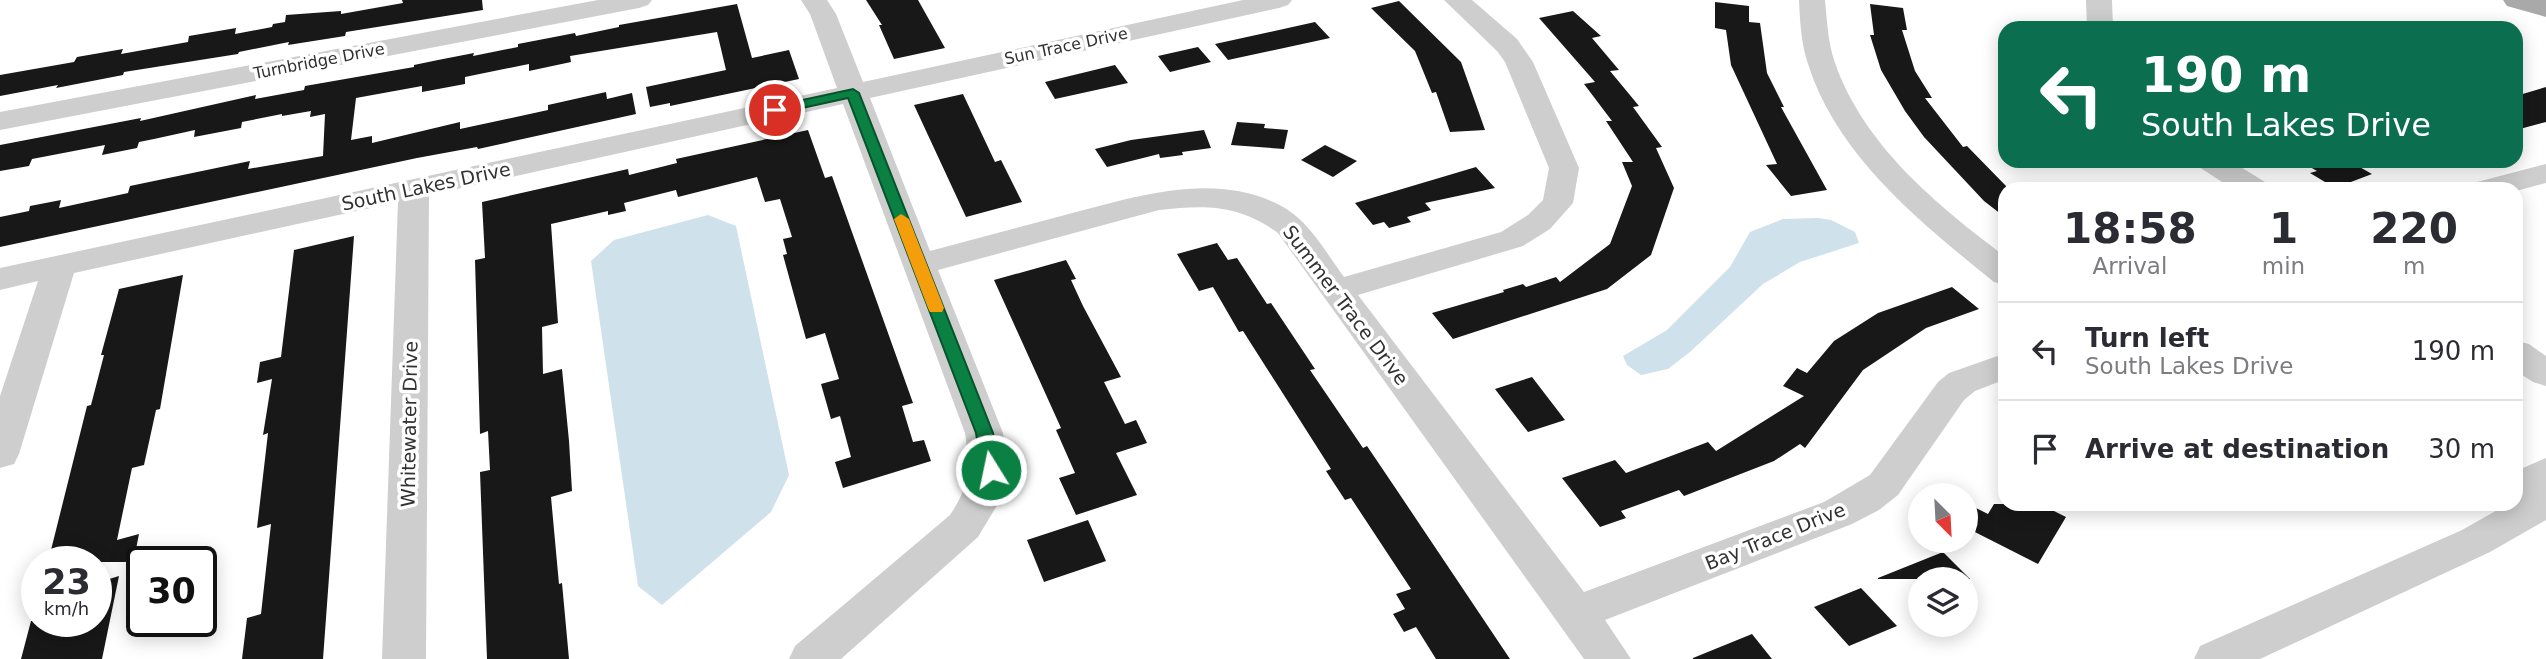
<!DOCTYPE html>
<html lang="en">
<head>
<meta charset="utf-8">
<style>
	body { margin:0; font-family:"DejaVu Sans",sans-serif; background:#f7f7f7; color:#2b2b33; height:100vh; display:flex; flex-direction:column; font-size:26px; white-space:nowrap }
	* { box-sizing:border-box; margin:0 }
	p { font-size:23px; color:#7c7c81 }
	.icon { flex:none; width:38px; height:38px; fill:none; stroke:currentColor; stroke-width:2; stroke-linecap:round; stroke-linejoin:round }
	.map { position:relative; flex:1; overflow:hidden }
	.drawer { position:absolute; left:1998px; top:182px; width:525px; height:329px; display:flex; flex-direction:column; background:#fff; border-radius:21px; box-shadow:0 4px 18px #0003 }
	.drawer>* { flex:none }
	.guide { position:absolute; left:1998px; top:21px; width:525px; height:147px; border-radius:21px; box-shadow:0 4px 18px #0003; background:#0b6e4f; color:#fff; overflow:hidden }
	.needle { width:46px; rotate:156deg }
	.controls { position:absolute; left:1908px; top:483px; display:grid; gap:14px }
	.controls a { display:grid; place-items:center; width:70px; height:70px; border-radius:50%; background:#fff; box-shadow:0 4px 18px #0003; font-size:35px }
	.speed { position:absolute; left:21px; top:546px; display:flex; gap:14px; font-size:35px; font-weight:700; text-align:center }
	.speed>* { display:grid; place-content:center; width:91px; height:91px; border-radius:50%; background:#fff; box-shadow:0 4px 18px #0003; line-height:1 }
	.speed small { font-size:18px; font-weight:400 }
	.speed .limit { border:4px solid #111; border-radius:10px; background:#fff; color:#111 }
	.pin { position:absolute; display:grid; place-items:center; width:60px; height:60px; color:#fff; margin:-30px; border:4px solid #fff; border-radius:50%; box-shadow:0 2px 7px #0007 }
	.me { position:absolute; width:77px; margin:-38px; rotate:350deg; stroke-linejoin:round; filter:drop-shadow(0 0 5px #0008) }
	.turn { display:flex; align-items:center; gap:24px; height:147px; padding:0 28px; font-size:32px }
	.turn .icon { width:91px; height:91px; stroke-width:2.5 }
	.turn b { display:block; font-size:49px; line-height:60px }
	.eta { display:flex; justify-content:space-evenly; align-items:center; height:119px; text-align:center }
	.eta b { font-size:42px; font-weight:700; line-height:49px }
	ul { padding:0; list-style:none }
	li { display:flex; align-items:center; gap:21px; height:98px; padding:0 28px; border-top:2px solid #e1e1e2 }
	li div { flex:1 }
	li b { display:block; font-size:26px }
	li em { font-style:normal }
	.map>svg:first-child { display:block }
	.water { fill:#cfe1eb }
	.building { fill:#181818 }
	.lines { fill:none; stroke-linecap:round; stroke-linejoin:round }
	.minor { fill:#cecece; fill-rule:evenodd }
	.major { fill:#a9a9a9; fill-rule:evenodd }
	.route { fill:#0b8043; stroke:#07532c; stroke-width:2 }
	.slow { fill:#f59e0b }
	.labels { text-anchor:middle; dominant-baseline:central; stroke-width:7; stroke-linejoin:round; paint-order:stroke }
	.far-street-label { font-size:16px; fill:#313131; stroke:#fff }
	.street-label { font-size:19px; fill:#313131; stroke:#fff }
</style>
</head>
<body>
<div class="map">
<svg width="2546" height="659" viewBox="0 0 2546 659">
	<rect width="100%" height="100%" fill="#fff"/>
	<g class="water">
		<polygon points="708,215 736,226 789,475 771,512 662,605 638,586 591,261 614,240"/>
		<polygon points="1818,218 1831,220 1855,232 1859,243 1800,262 1763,284 1690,352 1668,369 1641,375 1627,365 1623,356 1667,330 1730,267 1750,232 1783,219"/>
	</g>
	<g class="building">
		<polygon points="402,0 482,0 483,10 346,32 345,36 288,45 289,42 239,52 238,54 124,72 123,75 56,88 58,85 0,96 0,75 74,62 77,57 123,49 121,54 188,42 189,36 236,28 235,34 272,27 273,24 285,22 286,15 341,11 341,14 403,3"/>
		<polygon points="866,0 918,0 945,48 894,59 879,25 882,25"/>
		<polygon points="1399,1 1461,62 1485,130 1450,132 1436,92 1432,93 1415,51 1371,8"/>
		<polygon points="1715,2 1749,6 1749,22 1760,23 1767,73 1784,107 1781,107 1827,190 1791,196 1766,165 1777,164 1731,65 1726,30 1715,28"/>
		<polygon points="737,4 752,58 789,50 799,79 670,106 670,103 650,107 646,87 726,70 717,32 570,56 571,62 529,71 529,64 465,77 465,84 422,92 422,86 356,98 351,140 372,136 372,143 460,122 460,129 548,110 548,105 606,92 607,99 632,93 636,114 478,149 477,147 417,158 0,247 0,217 29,211 30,206 61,200 59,208 128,193 130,186 250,161 248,169 323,156 325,114 310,117 311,111 282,116 282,114 242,122 241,128 194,137 195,130 154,139 139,142 137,148 102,155 105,145 32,159 29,166 0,171 0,145 141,118 140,121 256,95 255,99 304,90 305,86 414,67 414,65 438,60 474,53 473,56 518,47 518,44 575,33 576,36 619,27 619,25"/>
		<polygon points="1870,4 1903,8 1907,30 1902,30 1915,71 1932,98 1925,98 1963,147 1967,146 2006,186 2006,218 1984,201 1924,137 1905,111 1881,70 1870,35 1874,35"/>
		<polygon points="1573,11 1601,36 1592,38 1619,70 1610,71 1639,106 1633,107 1662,147 1656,148 1674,188 1651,255 1607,289 1453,339 1432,313 1504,292 1503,290 1523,284 1526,287 1556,277 1560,282 1610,244 1632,186 1622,162 1633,162 1606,121 1612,121 1584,84 1595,82 1539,18"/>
		<polygon points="1315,22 1330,38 1228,60 1215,44"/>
		<polygon points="1198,47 1211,62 1170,72 1158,56"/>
		<polygon points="1115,65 1128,83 1055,99 1045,82"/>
		<polygon points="2546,87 2546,122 2516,130 2516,96"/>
		<polygon points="963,94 995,162 1001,160 1022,202 966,217 914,105"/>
		<polygon points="1237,122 1265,124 1264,128 1288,130 1284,149 1231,145"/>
		<polygon points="808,130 825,178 832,176 913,403 902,406 913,442 924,440 931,461 843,488 835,462 851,457 840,416 831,419 821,384 839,379 825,333 806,339 783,255 787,254 783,239 792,237 780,199 765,202 757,177 678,197 676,190 624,203 626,211 608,215 608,211 551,224 558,323 542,327 543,374 562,369 569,441 572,491 551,497 559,584 562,583 569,659 487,659 480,472 490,470 488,431 480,434 475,260 485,258 482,202 628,169 629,175 677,163 676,159"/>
		<polygon points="1204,130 1211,148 1182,152 1183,155 1160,158 1159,154 1107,167 1095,149 1131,140"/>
		<polygon points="1325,145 1357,161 1333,177 1301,160"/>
		<polygon points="2300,161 2349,161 2372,174 2335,188 2310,173 2317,171"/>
		<polygon points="1476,167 1495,188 1425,203 1431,210 1407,217 1411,222 1389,228 1384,222 1373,225 1355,203"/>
		<polygon points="354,236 323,659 242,659 247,618 261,614 271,524 257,528 268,433 263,435 272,379 257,383 260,362 281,357 294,250"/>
		<polygon points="1217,243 1228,260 1237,258 1267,304 1271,303 1315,369 1310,370 1363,448 1367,446 1392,483 1510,659 1436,659 1416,627 1404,632 1393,614 1405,609 1396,594 1411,589 1351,498 1345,500 1326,471 1331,469 1243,331 1239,332 1213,287 1199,291 1177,254"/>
		<polygon points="1066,260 1076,279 1071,280 1083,306 1121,377 1104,382 1125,424 1136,420 1147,443 1116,453 1137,495 1076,515 1059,478 1075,473 1056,430 1061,428 994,280"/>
		<polygon points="183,275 160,409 156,410 144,465 132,468 117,540 139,534 134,559 125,562 48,562 87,406 91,405 104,355 101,355 119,289"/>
		<polygon points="1952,287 1979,309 1926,328 1863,370 1805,448 1800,444 1774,461 1684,496 1679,490 1621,511 1626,518 1600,527 1562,478 1615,460 1626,473 1708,442 1716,451 1804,396 1783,386 1797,368 1807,373 1834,341 1878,313"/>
		<polygon points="1532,377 1565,420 1528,432 1495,389"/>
		<polygon points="1994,504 2040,504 2066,517 2038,564 1965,527 1976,508 1988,514"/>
		<polygon points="1088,520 1106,561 1044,582 1027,540"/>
		<polygon points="1943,552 1970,579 1878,579 1878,578"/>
		<polygon points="119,576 102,659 21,659 31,621 96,621 96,583"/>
		<polygon points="1861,588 1897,626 1849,646 1814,607"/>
		<polygon points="1752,634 1772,659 1693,659 1693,658"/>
	</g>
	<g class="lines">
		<g class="minor">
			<polygon points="598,0 652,0 648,5 639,8 0,130 0,112"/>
			<path d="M801,0H827L836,14L863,82L1243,0H1292L1288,5L1279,8L870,98L930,251C975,239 1020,227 1065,215C1136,197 1216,169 1285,208C1310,223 1327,254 1344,277L1501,232L1528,215L1543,200L1549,168L1505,62L1497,51L1444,0H1472L1517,39L1533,62L1579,168L1573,203L1550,229L1523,246L1358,295L1584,592L1824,502L1870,475L1938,382L1949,373L2006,353V379L1975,391L1964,400L1898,495L1879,510L1852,524L1605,620L1631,659H1584L1278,233C1238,204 1206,205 1159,210L938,270L1003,433L1007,462L1006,482L999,502L978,537L841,659H789L795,646L950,515C970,485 970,468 965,433L843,104L429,195L426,659H382L398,202L74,273L19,454L14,464L0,468V396L38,281L0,290V268L837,88L810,14Z"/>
			<path d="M1799,0H1825C1827,21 1828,43 1835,63C1864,146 1938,206 2006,257V285L1994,282C1921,223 1837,156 1808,64C1801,43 1800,21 1799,0Z"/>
			<polygon points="2086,0 2112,0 2113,28 2087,28"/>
			<polygon points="2195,161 2231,161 2265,182 2270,189 2233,189 2199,167"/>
			<polygon points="2546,164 2546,183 2516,191 2472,189 2477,182"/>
			<polygon points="2516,341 2529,344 2546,356 2546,386 2533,382 2516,371"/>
			<polygon points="2546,458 2546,520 2490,552 2260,659 2194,659 2200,646 2462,530 2508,504 2516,504 2516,471"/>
		</g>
		<polygon class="major" points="2503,0 2546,0 2546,17 2507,6"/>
	</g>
	<polygon class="route" points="853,89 859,93 993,433 1000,470 997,475 984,475 982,470 976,433 848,98 775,114 769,110 775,106"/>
	<polygon class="slow" points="901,214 909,219 944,308 942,312 930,312 928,308 894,219"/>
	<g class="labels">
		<g class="far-street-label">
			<text transform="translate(1066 46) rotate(-12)">Sun Trace Drive</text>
			<text transform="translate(319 61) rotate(-11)">Turnbridge Drive</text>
		</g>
		<g class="street-label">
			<text transform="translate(426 186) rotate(-12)">South Lakes Drive</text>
			<text transform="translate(1346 305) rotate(53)">Summer Trace Drive</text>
			<text transform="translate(409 424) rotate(-89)">Whitewater Drive</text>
			<text transform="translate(1775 536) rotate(-22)">Bay Trace Drive</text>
		</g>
	</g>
</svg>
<div class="controls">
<a><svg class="needle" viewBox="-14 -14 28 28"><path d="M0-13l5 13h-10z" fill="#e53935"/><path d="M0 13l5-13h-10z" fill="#7c7c81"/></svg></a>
<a><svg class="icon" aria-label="layers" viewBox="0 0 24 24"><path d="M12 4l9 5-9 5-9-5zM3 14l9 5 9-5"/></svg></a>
</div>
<div class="speed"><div>23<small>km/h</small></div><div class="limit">30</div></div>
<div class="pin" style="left:775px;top:110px;background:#d93025"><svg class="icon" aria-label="arrive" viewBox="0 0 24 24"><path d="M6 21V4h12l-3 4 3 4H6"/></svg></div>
<svg class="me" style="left:991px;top:470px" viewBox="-20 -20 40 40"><circle r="17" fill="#0b8043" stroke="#fff" stroke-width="3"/><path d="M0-11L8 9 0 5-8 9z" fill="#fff"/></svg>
<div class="guide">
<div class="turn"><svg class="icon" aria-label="left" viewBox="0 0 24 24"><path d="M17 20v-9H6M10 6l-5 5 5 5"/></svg><div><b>190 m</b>South Lakes Drive</div></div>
</div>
<section class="drawer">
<div class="eta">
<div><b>18:58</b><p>Arrival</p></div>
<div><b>1</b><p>min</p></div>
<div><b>220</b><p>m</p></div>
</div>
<ul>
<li><svg class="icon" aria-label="left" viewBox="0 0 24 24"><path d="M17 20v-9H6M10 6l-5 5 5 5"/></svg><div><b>Turn left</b><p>South Lakes Drive</p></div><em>190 m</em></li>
<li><svg class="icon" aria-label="arrive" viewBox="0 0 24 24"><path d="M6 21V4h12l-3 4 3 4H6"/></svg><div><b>Arrive at destination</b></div><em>30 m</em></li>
</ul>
</section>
</div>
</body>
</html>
